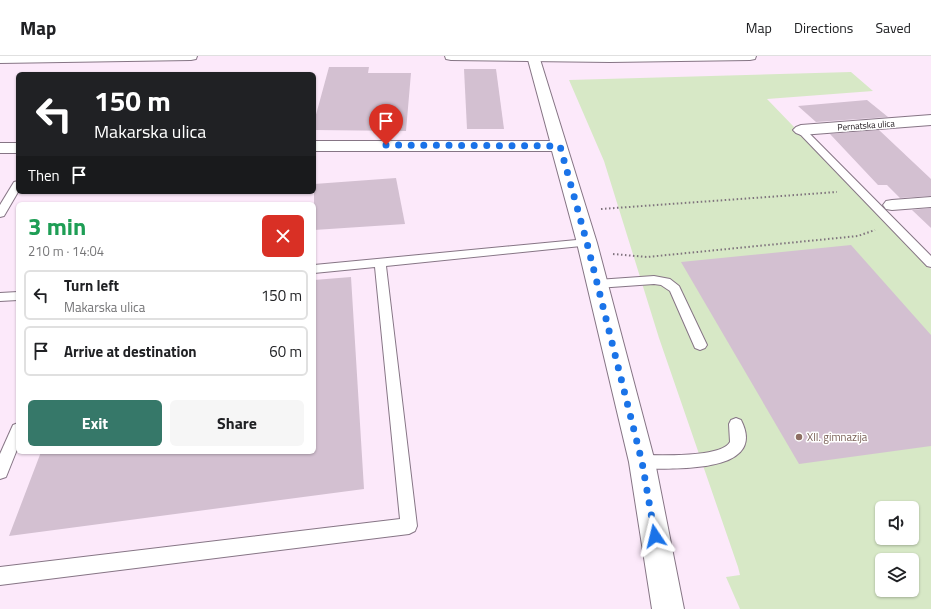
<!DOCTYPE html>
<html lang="en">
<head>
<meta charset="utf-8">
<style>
	body { margin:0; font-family:"Titillium Web",sans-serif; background:#f6f6f6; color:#202124; height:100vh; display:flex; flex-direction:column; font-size:15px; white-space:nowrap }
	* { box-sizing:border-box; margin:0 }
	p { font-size:13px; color:#757577 }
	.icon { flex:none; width:22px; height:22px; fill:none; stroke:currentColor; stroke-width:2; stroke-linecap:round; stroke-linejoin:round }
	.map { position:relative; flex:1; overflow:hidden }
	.panel { position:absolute; left:16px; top:146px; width:300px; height:252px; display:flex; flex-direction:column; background:#fff; border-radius:6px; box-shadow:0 1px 3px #0004 }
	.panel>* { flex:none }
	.hud { position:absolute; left:16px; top:16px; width:300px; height:122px; border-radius:6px; box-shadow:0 1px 3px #0004; background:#202124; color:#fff; overflow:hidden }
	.fabs { position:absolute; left:875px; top:445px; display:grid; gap:8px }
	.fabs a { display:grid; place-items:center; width:44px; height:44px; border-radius:6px; background:#fff; box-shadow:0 1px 3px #0004; font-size:20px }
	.pin { position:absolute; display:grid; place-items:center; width:34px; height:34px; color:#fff; margin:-41px -17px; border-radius:50% 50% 50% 0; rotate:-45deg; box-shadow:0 0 4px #0007 }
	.pin .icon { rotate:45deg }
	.me { position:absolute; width:44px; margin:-22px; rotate:350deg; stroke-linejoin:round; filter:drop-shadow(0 0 3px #0008) }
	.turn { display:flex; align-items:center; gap:14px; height:84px; padding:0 12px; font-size:18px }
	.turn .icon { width:52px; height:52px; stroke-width:2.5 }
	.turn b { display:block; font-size:28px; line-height:34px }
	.then { display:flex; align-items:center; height:38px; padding:0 12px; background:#0003; gap:8px; font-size:15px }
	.round { display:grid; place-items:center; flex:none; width:42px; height:42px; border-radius:6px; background:#f6f6f6 }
	.head { display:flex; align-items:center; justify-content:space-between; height:68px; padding:0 12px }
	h1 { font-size:24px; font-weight:700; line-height:30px; color:#1e9e55 }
	.cta { display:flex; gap:8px; margin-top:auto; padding:8px 12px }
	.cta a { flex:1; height:46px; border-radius:6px; background:#367869; color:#fff; font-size:16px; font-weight:700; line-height:46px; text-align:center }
	.cta a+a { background:#f6f6f6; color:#202124 }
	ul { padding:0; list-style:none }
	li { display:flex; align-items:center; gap:12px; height:50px; margin:0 8px 6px; padding:0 4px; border:2px solid #e0e0e0; border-radius:6px }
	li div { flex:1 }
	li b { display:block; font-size:15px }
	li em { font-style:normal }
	header { display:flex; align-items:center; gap:24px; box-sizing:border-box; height:56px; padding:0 20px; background:#fff; border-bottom:1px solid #e0e0e0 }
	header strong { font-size:19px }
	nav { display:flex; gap:22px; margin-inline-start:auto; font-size:14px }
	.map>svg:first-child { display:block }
	.green { fill:#d7e8c6; fill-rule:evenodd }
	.building { fill:#d3c0d1 }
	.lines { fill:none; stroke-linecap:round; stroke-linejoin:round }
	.service-casing { stroke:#867585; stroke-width:2 }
	.minor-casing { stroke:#867585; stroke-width:2 }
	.tertiary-casing { stroke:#867585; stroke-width:2 }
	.path { stroke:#7f737d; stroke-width:2; stroke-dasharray:1.5 2.5; stroke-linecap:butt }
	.service { fill:#fff; fill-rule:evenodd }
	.minor { fill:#fff; fill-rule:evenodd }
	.tertiary { fill:#fff; fill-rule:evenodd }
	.route { stroke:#1a73e8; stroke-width:7; stroke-dasharray:0 12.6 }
	.education-dot { fill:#8d6e63; stroke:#fff; stroke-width:1.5 }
	.labels { text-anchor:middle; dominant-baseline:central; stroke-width:3; stroke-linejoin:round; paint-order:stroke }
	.far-street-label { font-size:9px; fill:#181217; stroke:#fff }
	.education-label { font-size:11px; fill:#785e54; stroke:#fff; text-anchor:start }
</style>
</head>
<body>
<header>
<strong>Map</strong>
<nav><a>Map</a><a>Directions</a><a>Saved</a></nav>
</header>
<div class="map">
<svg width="931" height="553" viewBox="0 0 931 553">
	<rect width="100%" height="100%" fill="#fce9fa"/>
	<path class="green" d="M851,16L873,35L767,43L931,213V553H740L726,521L740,519L738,511L659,282L604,105L569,24ZM882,452H912V482H882ZM882,504H912V534H882Z"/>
	<g class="building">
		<polygon points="329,11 369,11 368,17 411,17 406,75 314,74 314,66"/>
		<polygon points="464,13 496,13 504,73 467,73"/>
		<polygon points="867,44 888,61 816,66 798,50"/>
		<polygon points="879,74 931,123 931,140 900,142 887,129 878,129 830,78"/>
		<polygon points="396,122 405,168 314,174 314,128"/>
		<polygon points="931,152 931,172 912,154"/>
		<polygon points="851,189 931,279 931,390 799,408 681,206"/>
		<polygon points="351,221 364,433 9,480 41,396 314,396 314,224"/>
	</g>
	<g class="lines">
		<g class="service-casing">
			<g id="service">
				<polygon points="801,71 804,72 931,200 931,211 927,210 798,76 796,74 798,72"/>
				<polygon points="18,125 18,136 4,160 0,161 0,149 14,126"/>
				<polygon points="587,183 591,185 593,187 591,189 386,210 417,470 415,475 409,478 0,529 0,511 400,463 375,211 314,217 314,209"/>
				<polygon points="654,220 670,223 679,230 707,289 705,292 700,294 695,292 670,235 661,229 654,228 597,232 593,231 591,228 593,225 597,224"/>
				<polygon points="18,236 18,244 0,245 0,237"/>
				<path d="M736,362L741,364C769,419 671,412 642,413L637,411L634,406L637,401L642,399C660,399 721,402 730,386L729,368L731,364Z"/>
				<polygon points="18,367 18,391 6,421 0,423 0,398 13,369"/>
			</g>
		</g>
		<g class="minor-casing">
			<g id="minor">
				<polygon points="527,0 539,0 597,187 655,406 684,553 652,553 629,406 577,187 552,95 314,95 314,85 550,85"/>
				<polygon points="931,59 931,69 801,79 796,77 793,74 796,71 801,69"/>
				<rect x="0" y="87" width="18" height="10"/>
				<polygon points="931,141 931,151 892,154 886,153 883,149 886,145 892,144"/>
			</g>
		</g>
		<g class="tertiary-casing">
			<g id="tertiary">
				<polygon points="0,0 197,0 196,3 191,4 0,7"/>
				<polygon points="445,0 756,0 755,3 750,4 610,6 451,4 446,3"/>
			</g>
		</g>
		<g class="path">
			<polyline points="601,153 837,136"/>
			<polyline points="613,198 647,201 858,180 875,174"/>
		</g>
		<use href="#service" class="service"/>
		<use href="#minor" class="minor"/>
		<use href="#tertiary" class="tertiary"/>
	</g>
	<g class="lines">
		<polyline class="route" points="386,89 560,90 587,187 642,406 655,480"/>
	</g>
	<circle class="education-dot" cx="799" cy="381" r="4"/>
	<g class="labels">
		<g class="far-street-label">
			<text transform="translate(866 69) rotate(-4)">Pernatska ulica</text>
		</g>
		<g class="education-label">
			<text x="807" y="381">XII. gimnazija</text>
		</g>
	</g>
</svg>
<div class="fabs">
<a><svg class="icon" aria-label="sound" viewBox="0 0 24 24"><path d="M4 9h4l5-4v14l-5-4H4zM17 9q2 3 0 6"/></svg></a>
<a><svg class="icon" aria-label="layers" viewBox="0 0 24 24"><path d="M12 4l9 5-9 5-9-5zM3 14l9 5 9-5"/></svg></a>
</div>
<div class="pin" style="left:386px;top:89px;background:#d93025"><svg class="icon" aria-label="arrive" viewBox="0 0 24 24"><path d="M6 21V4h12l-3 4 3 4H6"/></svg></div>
<svg class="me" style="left:655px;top:480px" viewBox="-20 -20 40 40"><path d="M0-17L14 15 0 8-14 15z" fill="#1a73e8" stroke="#fff" stroke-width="4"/></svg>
<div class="hud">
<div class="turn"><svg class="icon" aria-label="left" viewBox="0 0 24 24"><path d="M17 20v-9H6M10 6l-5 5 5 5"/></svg><div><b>150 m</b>Makarska ulica</div></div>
<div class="then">Then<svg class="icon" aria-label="arrive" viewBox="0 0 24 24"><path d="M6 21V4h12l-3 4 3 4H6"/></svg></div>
</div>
<section class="panel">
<div class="head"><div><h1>3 min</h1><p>210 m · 14:04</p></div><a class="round" style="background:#d93025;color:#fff"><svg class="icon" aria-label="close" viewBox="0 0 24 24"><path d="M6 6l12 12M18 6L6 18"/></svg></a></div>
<ul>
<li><svg class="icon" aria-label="left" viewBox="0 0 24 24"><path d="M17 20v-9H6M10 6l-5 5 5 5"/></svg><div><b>Turn left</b><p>Makarska ulica</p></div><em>150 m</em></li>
<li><svg class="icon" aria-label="arrive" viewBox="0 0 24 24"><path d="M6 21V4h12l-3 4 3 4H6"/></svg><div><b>Arrive at destination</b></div><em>60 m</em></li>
</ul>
<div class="cta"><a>Exit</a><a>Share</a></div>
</section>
</div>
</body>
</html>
